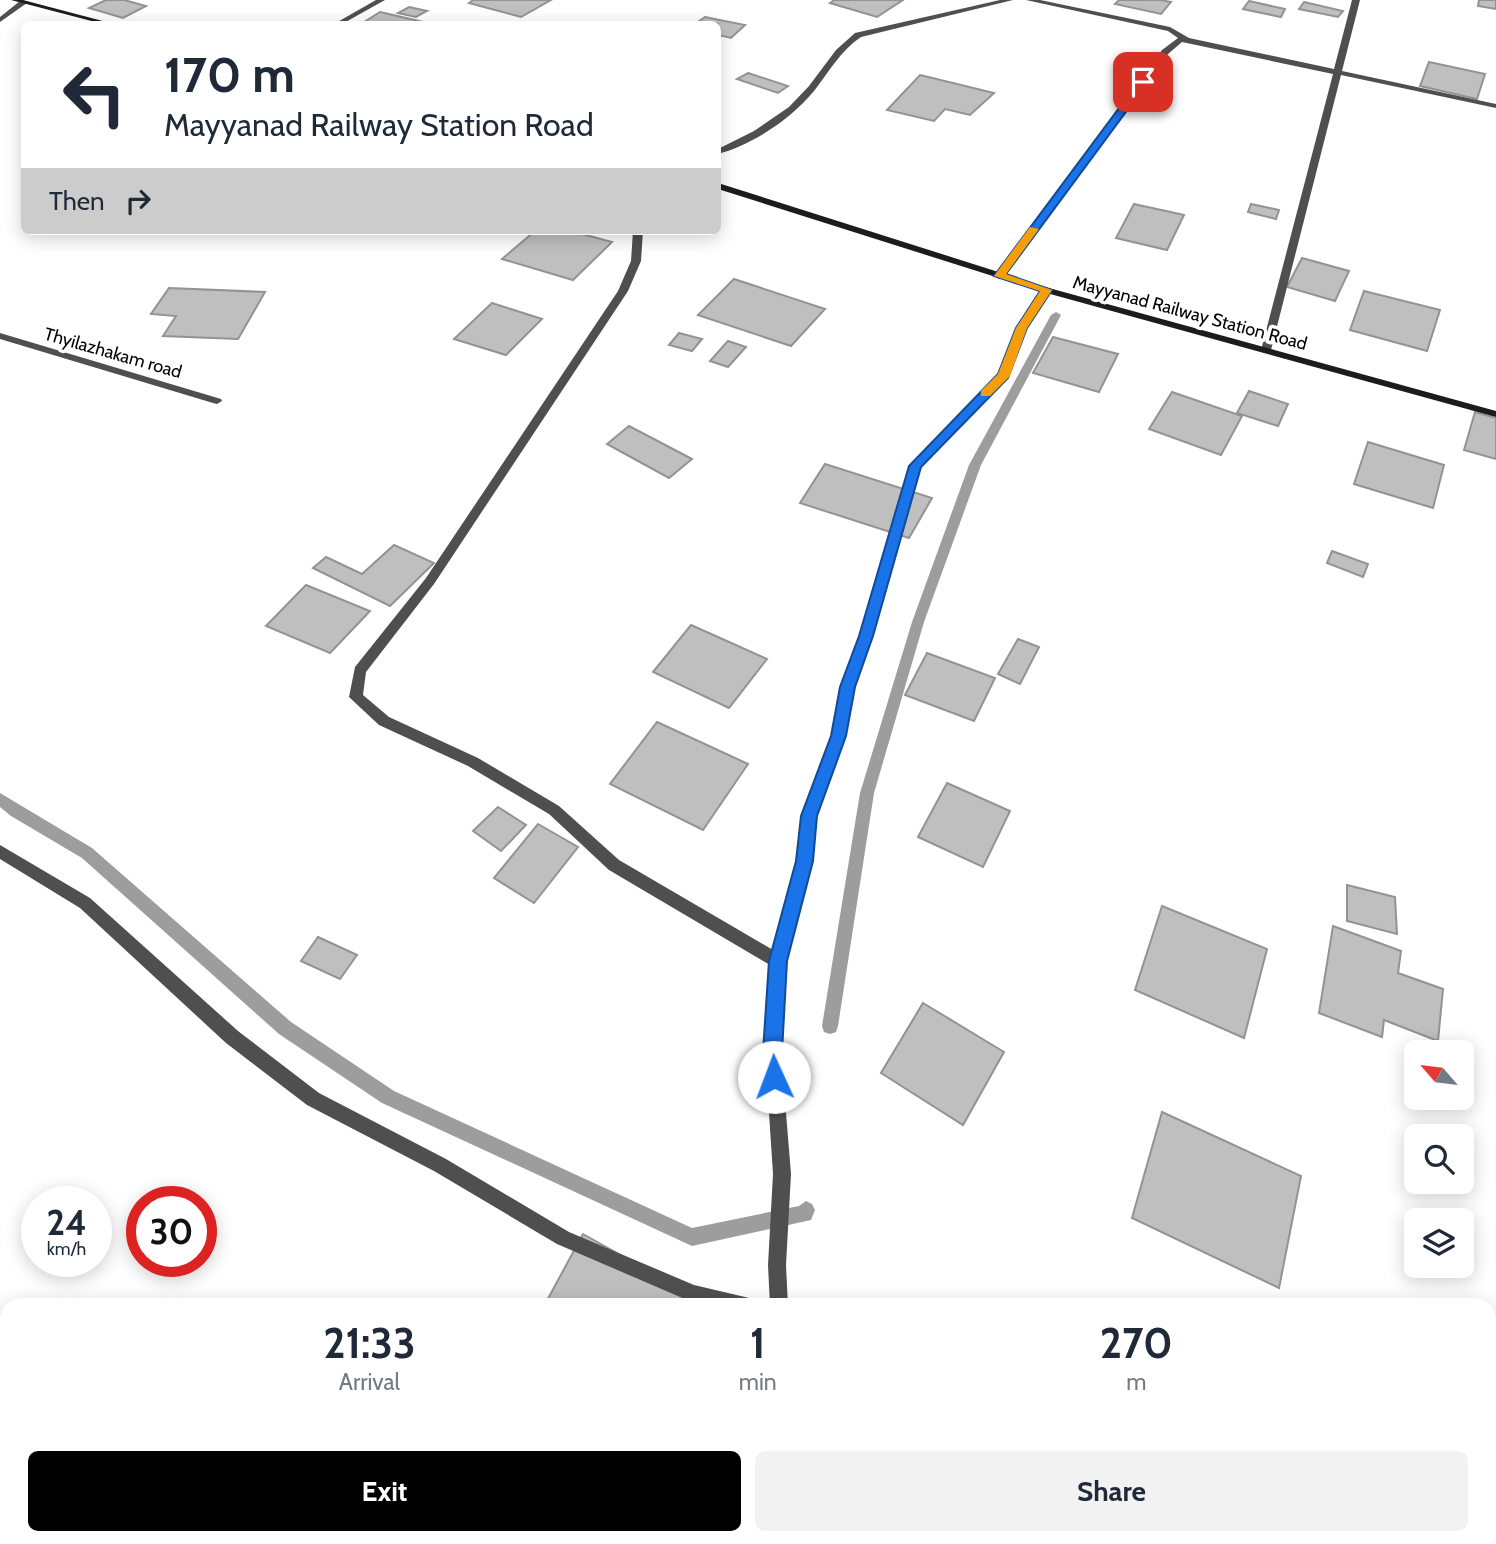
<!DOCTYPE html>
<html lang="en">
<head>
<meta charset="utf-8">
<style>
	body { margin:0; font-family:Cabin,sans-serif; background:#f2f2f3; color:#1f2937; height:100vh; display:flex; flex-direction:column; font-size:26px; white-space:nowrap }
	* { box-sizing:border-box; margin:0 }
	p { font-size:23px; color:#747a83 }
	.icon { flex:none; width:38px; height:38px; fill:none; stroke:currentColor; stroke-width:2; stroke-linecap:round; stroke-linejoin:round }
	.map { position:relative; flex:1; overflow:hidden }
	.panel { position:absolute; left:0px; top:1298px; width:1496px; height:247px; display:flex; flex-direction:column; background:#fff; border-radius:21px 21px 0 0; box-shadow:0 4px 18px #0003 }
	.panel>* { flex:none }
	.banner { position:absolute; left:21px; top:21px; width:700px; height:214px; border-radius:10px; box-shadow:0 4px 18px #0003; background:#fff; color:#1f2937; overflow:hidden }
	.needle { width:46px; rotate:298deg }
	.buttons { position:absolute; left:1404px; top:1040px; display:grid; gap:14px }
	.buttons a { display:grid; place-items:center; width:70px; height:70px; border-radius:10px; background:#fff; box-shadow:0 4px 18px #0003; font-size:35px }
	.speed { position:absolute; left:21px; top:1186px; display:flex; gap:14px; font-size:35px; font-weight:700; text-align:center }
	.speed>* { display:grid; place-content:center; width:91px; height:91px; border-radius:50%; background:#fff; box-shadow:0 4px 18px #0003; line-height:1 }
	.speed small { font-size:18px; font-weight:400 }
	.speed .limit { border:10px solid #d22; background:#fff; color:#111 }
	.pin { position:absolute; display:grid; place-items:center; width:60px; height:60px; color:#fff; margin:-30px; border-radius:14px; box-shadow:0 4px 10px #0006 }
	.me { position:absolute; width:77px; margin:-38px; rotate:358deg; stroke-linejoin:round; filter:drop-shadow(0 0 5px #0008) }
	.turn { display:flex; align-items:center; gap:24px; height:147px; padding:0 28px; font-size:32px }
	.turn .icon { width:91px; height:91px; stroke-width:2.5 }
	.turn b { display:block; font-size:49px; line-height:60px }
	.then { display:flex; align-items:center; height:66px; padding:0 28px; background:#0003; gap:14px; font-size:26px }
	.eta { display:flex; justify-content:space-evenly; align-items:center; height:119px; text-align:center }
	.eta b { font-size:42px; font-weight:700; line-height:49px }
	.button { display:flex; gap:14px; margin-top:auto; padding:14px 28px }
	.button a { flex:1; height:80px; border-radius:10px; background:#000; color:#fff; font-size:28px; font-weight:700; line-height:80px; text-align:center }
	.button a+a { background:#f2f2f3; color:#1f2937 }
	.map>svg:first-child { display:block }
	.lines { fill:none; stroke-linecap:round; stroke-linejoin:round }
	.stream { fill:#9d9d9d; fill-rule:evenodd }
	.building { fill:#bfbfbf; stroke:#939393; stroke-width:2 }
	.street { fill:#4f4f4f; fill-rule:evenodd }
	.secondary { fill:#1c1c1c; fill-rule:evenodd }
	.route { fill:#1a73e8; stroke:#114b97; stroke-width:2 }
	.slow { fill:#f59e0b }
	.labels { text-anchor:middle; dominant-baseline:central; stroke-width:7; stroke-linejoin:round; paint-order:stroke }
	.far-street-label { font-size:18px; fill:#000; stroke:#fff }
</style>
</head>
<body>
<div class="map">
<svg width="1496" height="1544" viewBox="0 0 1496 1544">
	<rect width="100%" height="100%" fill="#fff"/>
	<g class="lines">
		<g class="stream">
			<polygon points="1056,312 1061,315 981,465 924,622 874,793 838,1026 836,1032 830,1034 824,1032 822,1026 860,793 912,622 969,465 1051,315"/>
			<polygon points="0,793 92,848 291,1022 394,1091 692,1228 799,1206 806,1201 812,1204 815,1210 811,1220 692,1246 382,1103 279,1034 82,858 11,816 0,807"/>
			<polygon points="753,1538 773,1538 774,1544 754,1544"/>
		</g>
	</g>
	<g class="building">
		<polygon points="106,0 124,0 146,6 123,18 89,8"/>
		<polygon points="473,0 551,0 521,17 469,3"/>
		<polygon points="834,0 903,0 877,17 830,3"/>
		<polygon points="1119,0 1160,0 1171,2 1161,14 1115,4"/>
		<polygon points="1479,0 1496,0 1496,9 1478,6"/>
		<polygon points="1249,1 1285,9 1281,17 1243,9"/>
		<polygon points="1304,2 1343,11 1338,17 1299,9"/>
		<polygon points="409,7 427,11 416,17 398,13"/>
		<polygon points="380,12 432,24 361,24"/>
		<polygon points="705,17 745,25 731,38 718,35 718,24 695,24"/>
		<polygon points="1429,62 1485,74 1477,99 1420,86"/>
		<polygon points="748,73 788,86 778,93 737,79"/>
		<polygon points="920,75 994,93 970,115 945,109 934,121 887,110"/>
		<polygon points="1134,204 1184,215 1167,250 1116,238"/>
		<polygon points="1251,204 1279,210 1276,219 1248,212"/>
		<polygon points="535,231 571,231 612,242 573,280 502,259"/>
		<polygon points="1302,258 1349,271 1335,301 1287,287"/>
		<polygon points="734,279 825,309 791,346 698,315"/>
		<polygon points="169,288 265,292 238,339 163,336 176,316 151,314"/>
		<polygon points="1364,291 1440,310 1427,351 1350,330"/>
		<polygon points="492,303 542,319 506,355 454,339"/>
		<polygon points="679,333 702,339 692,351 669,345"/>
		<polygon points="1053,337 1118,354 1099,392 1033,373"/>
		<polygon points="728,341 746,347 728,367 710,361"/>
		<polygon points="1249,391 1288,404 1278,426 1237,413"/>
		<polygon points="1172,392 1242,416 1221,455 1149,429"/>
		<polygon points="1475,412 1496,418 1496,459 1464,450"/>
		<polygon points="629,426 692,459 669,478 607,444"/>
		<polygon points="1368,442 1444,465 1433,508 1354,484"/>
		<polygon points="825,464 932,498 909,538 800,503"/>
		<polygon points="394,545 434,563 390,606 313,568 326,557 362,574"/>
		<polygon points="1332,551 1368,564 1363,577 1327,563"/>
		<polygon points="306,585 370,611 330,653 266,626"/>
		<polygon points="691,625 767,659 729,708 653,672"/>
		<polygon points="1018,639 1039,647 1020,684 998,674"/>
		<polygon points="927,653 995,678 974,721 905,695"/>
		<polygon points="657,722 748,764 703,830 610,784"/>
		<polygon points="947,783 1010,811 983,867 918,837"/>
		<polygon points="498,807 526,825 501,851 473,831"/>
		<polygon points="538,824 578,847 534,903 494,878"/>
		<polygon points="1347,885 1395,897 1397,934 1347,921"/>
		<polygon points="1162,906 1267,949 1244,1038 1135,990"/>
		<polygon points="1333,926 1401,951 1398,973 1443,989 1438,1041 1384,1020 1382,1037 1319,1013"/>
		<polygon points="318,937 357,955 340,979 301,961"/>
		<polygon points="923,1003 1004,1052 963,1125 881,1073"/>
		<polygon points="1162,1112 1301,1176 1279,1288 1132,1218"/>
		<polygon points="583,1234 706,1303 704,1306 544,1306"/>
		<rect x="1108" y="1538" width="151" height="6"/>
	</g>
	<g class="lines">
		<g class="street">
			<polygon points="376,0 385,0 342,24 334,24"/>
			<path d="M1000,0H1013L861,37C840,51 829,72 814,91C791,119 752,145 718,154V149L754,131L789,107L809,86L836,50L855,33Z"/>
			<polygon points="1026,0 1040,0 1170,27 1189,38 1334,69 1352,0 1360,0 1342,71 1496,104 1496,108 1341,75 1271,350 1266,353 1261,350 1333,74 1182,42 1168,54 1002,278 999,279 994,276 996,274 1162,50 1178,38 1168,31"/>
			<polygon points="20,1 27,3 0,22 0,17"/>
			<polygon points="633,231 643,231 641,261 628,291 434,584 366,672 363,695 389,717 478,758 559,806 619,860 773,950 797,861 802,816 832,736 841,687 860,636 909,466 999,375 1017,328 1043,288 1051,290 1027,328 1008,378 920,467 872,636 855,687 846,736 816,816 811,861 786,961 781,1052 791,1174 786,1265 788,1306 770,1306 768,1265 773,1174 765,1052 770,965 609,870 549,814 468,766 379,725 349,697 355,667 426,578 618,291 631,261"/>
			<polygon points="0,333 221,399 222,401 217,404 213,403 0,339"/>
			<polygon points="0,845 90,898 238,1031 319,1093 446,1159 569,1232 694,1285 745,1297 752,1299 754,1306 703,1306 694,1303 557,1244 434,1171 307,1105 226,1043 80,908 0,859"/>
		</g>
		<g class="secondary">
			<polygon points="11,0 23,0 114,24 103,24"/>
			<polygon points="718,183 1049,288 1496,411 1496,417 1043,292 718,189"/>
		</g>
	</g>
	<polygon class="route" points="1140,80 1148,82 1006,274 1052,290 1027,328 1008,378 921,467 873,636 855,687 846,736 817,816 813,861 787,961 782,1052 784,1077 781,1083 774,1086 768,1083 763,1052 769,961 796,861 801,816 831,736 840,687 859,636 909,466 998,374 1016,328 1040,291 994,276"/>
	<polygon class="slow" points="1030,227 1039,229 1006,274 1052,290 1027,328 1010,376 990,396 981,396 981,391 998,374 1016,328 1040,291 994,276"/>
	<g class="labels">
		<g class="far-street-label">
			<text transform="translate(1190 313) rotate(15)">Mayyanad Railway Station Road</text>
			<text transform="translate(113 353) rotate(16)">Thyilazhakam road</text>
		</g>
	</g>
</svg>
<div class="buttons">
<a><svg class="needle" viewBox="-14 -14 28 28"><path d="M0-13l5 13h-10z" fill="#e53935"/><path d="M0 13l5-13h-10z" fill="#747a83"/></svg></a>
<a><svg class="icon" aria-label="search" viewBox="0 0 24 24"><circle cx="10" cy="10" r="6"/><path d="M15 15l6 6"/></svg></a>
<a><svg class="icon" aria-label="layers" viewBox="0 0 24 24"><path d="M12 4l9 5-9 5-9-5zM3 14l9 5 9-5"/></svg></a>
</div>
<div class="speed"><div>24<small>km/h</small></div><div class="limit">30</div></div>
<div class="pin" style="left:1143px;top:82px;background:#d93025"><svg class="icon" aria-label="arrive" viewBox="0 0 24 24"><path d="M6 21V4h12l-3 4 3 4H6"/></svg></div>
<svg class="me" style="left:774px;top:1077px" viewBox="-20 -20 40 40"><circle r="19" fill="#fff"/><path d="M0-13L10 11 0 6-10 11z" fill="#1a73e8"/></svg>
<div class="banner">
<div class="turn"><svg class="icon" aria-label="left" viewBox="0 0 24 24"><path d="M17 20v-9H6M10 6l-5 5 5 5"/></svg><div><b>170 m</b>Mayyanad Railway Station Road</div></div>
<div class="then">Then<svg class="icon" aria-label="right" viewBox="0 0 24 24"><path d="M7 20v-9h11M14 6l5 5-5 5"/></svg></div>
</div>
<section class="panel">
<div class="eta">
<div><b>21:33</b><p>Arrival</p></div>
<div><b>1</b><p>min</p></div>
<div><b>270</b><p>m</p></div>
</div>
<div class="button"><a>Exit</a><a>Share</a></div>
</section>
</div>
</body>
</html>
